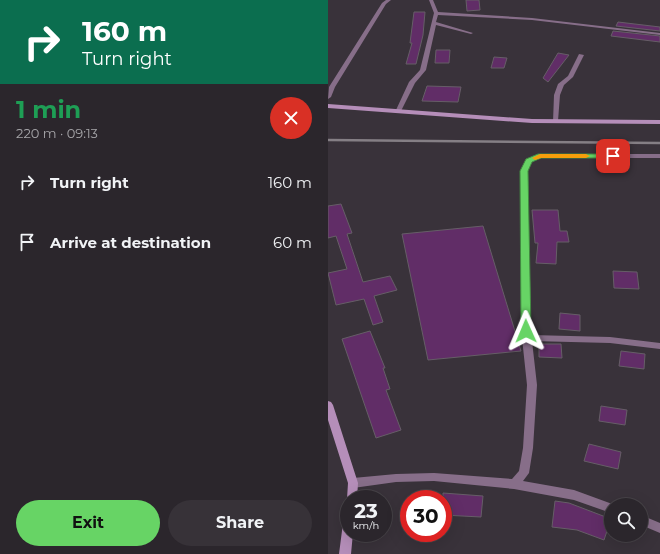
<!DOCTYPE html>
<html lang="en">
<head>
<meta charset="utf-8">
<style>
	body { margin:0; font-family:Montserrat,sans-serif; background:#373238; color:#f1f3f6; height:100vh; display:flex; flex-direction:column; font-size:15px; white-space:nowrap }
	* { box-sizing:border-box; margin:0 }
	p { font-size:13px; color:#a6a5a9 }
	.icon { flex:none; width:22px; height:22px; fill:none; stroke:currentColor; stroke-width:2; stroke-linecap:round; stroke-linejoin:round }
	.map { position:relative; flex:1; overflow:hidden }
	.panel { display:flex; flex-direction:column; background:#2b262c; width:328px }
	.panel>* { flex:none }
	.banner { background:#0b6e4f; color:#fff; overflow:hidden }
	.controls { position:absolute; left:276px; top:498px; display:grid; gap:8px }
	.controls a { display:grid; place-items:center; width:44px; height:44px; border-radius:50%; background:#2b262c; box-shadow:0 4px 16px #0002,0 0 0 1px #474348; font-size:20px }
	.speed { position:absolute; left:12px; top:490px; display:flex; gap:8px; font-size:20px; font-weight:700; text-align:center }
	.speed>* { display:grid; place-content:center; width:52px; height:52px; border-radius:50%; background:#2b262c; box-shadow:0 4px 16px #0002,0 0 0 1px #474348; line-height:1 }
	.speed small { font-size:10px; font-weight:400 }
	.speed .limit { border:6px solid #d22; background:#fff; color:#111 }
	.pin { position:absolute; display:grid; place-items:center; width:34px; height:34px; color:#fff; margin:-17px; border-radius:8px; box-shadow:0 2px 6px #0006 }
	.me { position:absolute; width:44px; margin:-22px; rotate:359deg; stroke-linejoin:round; filter:drop-shadow(0 0 3px #0008) }
	.turn { display:flex; align-items:center; gap:14px; height:84px; padding:0 16px; font-size:18px }
	.turn .icon { width:52px; height:52px; stroke-width:2.5 }
	.turn b { display:block; font-size:28px; line-height:34px }
	.round { display:grid; place-items:center; flex:none; width:42px; height:42px; border-radius:21px; background:#373238 }
	.summary { display:flex; align-items:center; justify-content:space-between; height:68px; padding:0 16px }
	h1 { font-size:24px; font-weight:700; line-height:30px; color:#1e9e55 }
	.cta { display:flex; gap:8px; margin-top:auto; padding:8px 16px }
	.cta a { flex:1; height:46px; border-radius:24px; background:#67d465; color:#111; font-size:16px; font-weight:700; line-height:46px; text-align:center }
	.cta a+a { background:#373238; color:#f1f3f6 }
	ul { padding:0; list-style:none }
	li { display:flex; align-items:center; gap:12px; height:60px; padding:0 16px }
	li div { flex:1 }
	li b { display:block; font-size:15px }
	li em { font-style:normal }
	main { display:flex; flex:1; min-height:0 }
	.map>svg:first-child { display:block }
	.building { fill:#612d67; stroke:#665e67 }
	.lines { fill:none; stroke-linecap:round; stroke-linejoin:round }
	.street { fill:#876e89; fill-rule:evenodd }
	.secondary { fill:#b58eb9; fill-rule:evenodd }
	.rail { stroke:#857f85; stroke-width:2.5 }
	.route { fill:#67d465; stroke:#438a42 }
	.slow { fill:#f59e0b }
</style>
</head>
<body>
<main>
<section class="panel">
<div class="banner">
<div class="turn"><svg class="icon" aria-label="right" viewBox="0 0 24 24"><path d="M7 20v-9h11M14 6l5 5-5 5"/></svg><div><b>160 m</b>Turn right</div></div>
</div>
<div class="summary"><div><h1>1 min</h1><p>220 m · 09:13</p></div><a class="round" style="background:#d93025;color:#fff"><svg class="icon" aria-label="close" viewBox="0 0 24 24"><path d="M6 6l12 12M18 6L6 18"/></svg></a></div>
<ul>
<li><svg class="icon" aria-label="right" viewBox="0 0 24 24"><path d="M7 20v-9h11M14 6l5 5-5 5"/></svg><div><b>Turn right</b></div><em>160 m</em></li>
<li><svg class="icon" aria-label="arrive" viewBox="0 0 24 24"><path d="M6 21V4h12l-3 4 3 4H6"/></svg><div><b>Arrive at destination</b></div><em>60 m</em></li>
</ul>
<div class="cta"><a>Exit</a><a>Share</a></div>
</section>
<div class="map">
<svg width="332" height="554" viewBox="0 0 332 554">
	<rect width="100%" height="100%" fill="#39323a"/>
	<g class="building">
		<polygon points="138,0 151,0 152,10 139,11"/>
		<polygon points="86,12 97,12 95,35 88,64 78,64 84,43 82,43"/>
		<polygon points="290,22 332,27 332,31 288,26"/>
		<polygon points="285,31 332,36 332,42 283,36"/>
		<polygon points="108,50 122,50 121,63 107,63"/>
		<polygon points="230,53 241,55 220,82 215,78"/>
		<polygon points="166,57 179,58 176,68 163,68"/>
		<polygon points="99,86 133,87 130,102 94,101"/>
		<polygon points="13,204 24,233 19,234 35,282 62,276 69,290 46,296 55,322 45,325 36,299 8,305 0,273 19,269 8,236 0,238 0,206"/>
		<polygon points="204,210 230,210 232,231 239,231 241,242 229,242 228,264 208,263 210,243 207,243"/>
		<polygon points="155,226 193,351 100,360 74,234"/>
		<polygon points="285,271 309,272 311,289 286,288"/>
		<polygon points="232,313 252,315 252,331 231,329"/>
		<polygon points="42,331 57,368 55,368 62,389 58,390 73,430 48,438 14,339"/>
		<polygon points="211,344 233,344 234,358 211,357"/>
		<polygon points="293,351 317,354 316,369 291,366"/>
		<polygon points="273,406 299,410 297,425 271,421"/>
		<polygon points="261,444 293,452 290,469 256,461"/>
		<polygon points="115,493 155,496 153,517 115,515"/>
		<polygon points="227,501 241,503 283,519 276,540 249,530 224,527"/>
	</g>
	<g class="lines">
		<g class="street">
			<polygon points="58,0 63,0 58,4 7,87 3,97 0,99 1,87 54,3"/>
			<polygon points="101,0 105,0 110,12 204,18 332,33 332,35 204,20 110,15 108,22 145,33 143,34 108,25 98,70 87,83 73,111 69,111 68,110 81,82 92,70 106,13"/>
			<polygon points="251,54 256,55 245,77 236,85 232,95 230,121 227,123 225,122 226,95 230,84 240,76"/>
			<polygon points="212,154 332,154 332,158 213,158 204,162 199,171 203,335 282,337 332,343 332,349 282,343 204,341 209,385 205,448 201,473 195,481 246,490 287,505 283,505 283,513 246,500 186,489 106,481 68,482 25,488 21,486 20,483 21,480 25,478 68,474 106,473 184,479 191,471 195,448 199,385 194,338 193,171 199,160"/>
			<polygon points="313,515 332,523 332,533 313,525"/>
		</g>
		<g class="secondary">
			<polygon points="0,104 204,119 332,120 332,124 204,123 0,108"/>
			<polygon points="0,401 3,402 5,405 30,483 29,499 21,499 21,503 19,499 20,483 0,420"/>
			<polygon points="21,518 21,533 25,533 23,554 11,554 15,523 17,520"/>
		</g>
		<polyline class="rail" points="0,140 332,143"/>
	</g>
	<polygon class="route" points="210,154 285,154 289,156 285,158 213,158 204,162 200,171 203,331 198,334 193,331 192,171 198,159"/>
	<polygon class="slow" points="212,154 258,154 262,156 258,158 213,158 207,160 204,158"/>
</svg>
<div class="controls">
<a><svg class="icon" aria-label="search" viewBox="0 0 24 24"><circle cx="10" cy="10" r="6"/><path d="M15 15l6 6"/></svg></a>
</div>
<div class="speed"><div>23<small>km/h</small></div><div class="limit">30</div></div>
<div class="pin" style="left:285px;top:156px;background:#d93025"><svg class="icon" aria-label="arrive" viewBox="0 0 24 24"><path d="M6 21V4h12l-3 4 3 4H6"/></svg></div>
<svg class="me" style="left:198px;top:331px" viewBox="-20 -20 40 40"><path d="M0-17L14 15 0 8-14 15z" fill="#67d465" stroke="#fff" stroke-width="4"/></svg>
</div>
</main>
</body>
</html>
